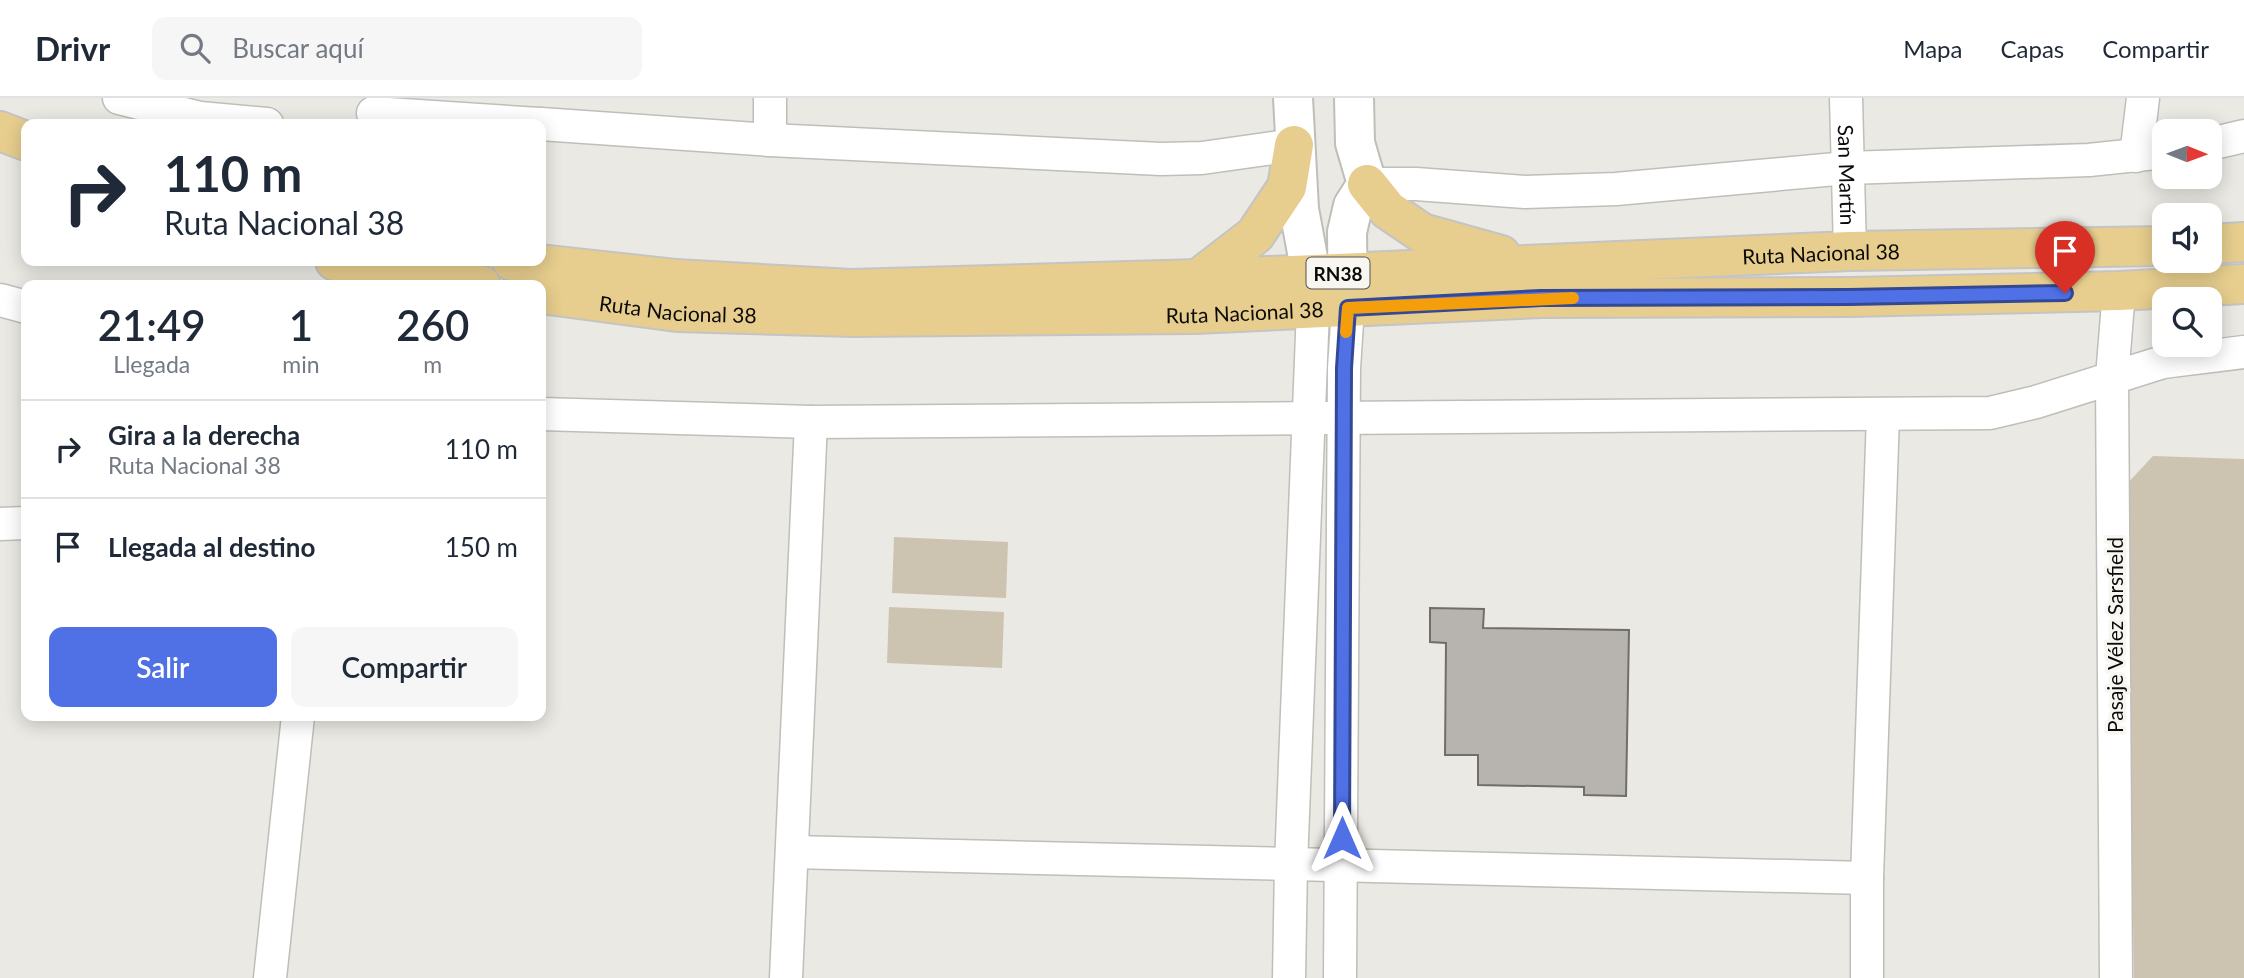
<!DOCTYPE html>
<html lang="es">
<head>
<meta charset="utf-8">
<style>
	body { margin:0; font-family:Lato,sans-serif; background:#f6f6f7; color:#1f2937; height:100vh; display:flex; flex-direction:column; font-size:26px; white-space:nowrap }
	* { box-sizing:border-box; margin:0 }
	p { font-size:23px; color:#747a83 }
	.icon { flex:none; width:38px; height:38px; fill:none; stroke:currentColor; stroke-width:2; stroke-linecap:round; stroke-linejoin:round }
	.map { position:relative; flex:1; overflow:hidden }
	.drawer { position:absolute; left:21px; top:182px; width:525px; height:441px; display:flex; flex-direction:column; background:#fff; border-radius:14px; box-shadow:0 4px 18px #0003 }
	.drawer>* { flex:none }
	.hud { position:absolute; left:21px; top:21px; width:525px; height:147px; border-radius:14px; box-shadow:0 4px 18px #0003; background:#fff; color:#1f2937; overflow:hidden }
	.needle { width:46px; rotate:91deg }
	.controls { position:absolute; left:2152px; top:21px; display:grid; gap:14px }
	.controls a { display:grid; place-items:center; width:70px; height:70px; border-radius:14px; background:#fff; box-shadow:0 4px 18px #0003; font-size:35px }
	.pin { position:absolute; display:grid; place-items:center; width:60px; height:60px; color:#fff; margin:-72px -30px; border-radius:50% 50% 50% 0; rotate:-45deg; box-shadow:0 0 7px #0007 }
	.pin .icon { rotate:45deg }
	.me { position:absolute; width:77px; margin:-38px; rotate:0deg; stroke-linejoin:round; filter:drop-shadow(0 0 5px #0008) }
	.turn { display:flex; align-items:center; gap:24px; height:147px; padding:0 28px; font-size:32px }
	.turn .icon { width:91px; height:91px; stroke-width:2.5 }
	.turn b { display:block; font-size:49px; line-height:60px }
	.eta { display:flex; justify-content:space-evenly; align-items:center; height:119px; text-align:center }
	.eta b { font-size:42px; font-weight:600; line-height:49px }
	.action { display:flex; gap:14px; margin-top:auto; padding:14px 28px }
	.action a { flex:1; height:80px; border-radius:14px; background:#4f71e5; color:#fff; font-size:28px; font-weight:600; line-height:80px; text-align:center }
	.action a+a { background:#f6f6f7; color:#1f2937 }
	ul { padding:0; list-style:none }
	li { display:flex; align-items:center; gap:21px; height:98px; padding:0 28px; border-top:2px solid #e0e1e3 }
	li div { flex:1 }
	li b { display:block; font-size:26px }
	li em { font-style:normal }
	header { display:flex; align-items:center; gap:42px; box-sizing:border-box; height:98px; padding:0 35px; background:#fff; border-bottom:2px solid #e0e1e3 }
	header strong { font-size:33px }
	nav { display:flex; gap:38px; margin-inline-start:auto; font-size:24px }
	.search { width:490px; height:63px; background:#f6f6f7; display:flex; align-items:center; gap:18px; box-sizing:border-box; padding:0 24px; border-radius:14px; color:#747a83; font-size:26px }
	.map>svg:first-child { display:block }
	.green { fill:#ccc4b0 }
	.building { fill:#b7b4af; stroke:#706e69; stroke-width:2 }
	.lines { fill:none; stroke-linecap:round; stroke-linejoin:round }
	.street-casing { stroke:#c0beb9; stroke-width:35 }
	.secondary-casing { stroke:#c0beb9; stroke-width:42 }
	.primary-casing { stroke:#c5c4c4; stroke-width:42 }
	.street { stroke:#fff; stroke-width:32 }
	.secondary { stroke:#fff; stroke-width:38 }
	.primary { stroke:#e7ce8e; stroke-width:38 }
	.route-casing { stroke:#334995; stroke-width:18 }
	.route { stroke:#4f71e5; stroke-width:12 }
	.slow { stroke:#f59e0b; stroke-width:12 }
	.labels { text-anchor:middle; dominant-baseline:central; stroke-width:7; stroke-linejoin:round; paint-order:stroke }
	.shield { fill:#f8f6f1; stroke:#53524f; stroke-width:2 }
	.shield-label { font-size:19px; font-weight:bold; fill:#0c0b0a }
	.street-label { font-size:21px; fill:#0c0b0a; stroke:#f8f6f1 }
</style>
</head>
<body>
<header>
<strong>Drivr</strong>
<div class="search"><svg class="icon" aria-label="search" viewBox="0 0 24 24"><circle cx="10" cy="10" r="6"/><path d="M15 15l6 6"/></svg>Buscar aquí</div>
<nav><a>Mapa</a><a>Capas</a><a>Compartir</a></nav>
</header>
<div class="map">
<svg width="2244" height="880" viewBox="0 0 2244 880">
	<rect width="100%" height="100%" fill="#ebe9e3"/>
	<g class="green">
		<polygon points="2153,358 2244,361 2244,880 2134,880 2125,388"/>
		<polygon points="894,439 1008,444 1006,500 892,495"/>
		<polygon points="889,509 1004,514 1002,570 887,565"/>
	</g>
	<polygon class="building" points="1430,510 1484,511 1483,530 1629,532 1626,698 1584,697 1584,689 1478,687 1478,657 1445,657 1446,545 1430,544"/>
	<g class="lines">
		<g class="street-casing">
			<g id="street">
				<polyline points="119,0 200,20 267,26"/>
				<polyline points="770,0 770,42"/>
				<path id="s1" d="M1846,0L1850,153"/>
				<polyline points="373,15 539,26"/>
				<polyline points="541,26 770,42 1161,61 1202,60 1294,47"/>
				<polyline points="2210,46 2244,38"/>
				<polyline points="2136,58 2143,0"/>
				<polyline points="1367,86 1416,86 1525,94 1616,91 1847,70 2089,62 2165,54"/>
				<polyline points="0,202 26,209"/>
				<polyline points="541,316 811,324 1990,315 2036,304 2163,264 2244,254"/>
				<polyline points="0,426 26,425"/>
				<polyline points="792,754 1867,780"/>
				<polyline points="270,880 298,618"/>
				<polyline points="786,880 811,324"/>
				<polyline points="1289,880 1291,766 1313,211"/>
				<polyline points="1340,880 1344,270 1348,210"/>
				<polyline points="1867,880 1867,780 1883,317"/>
				<polyline points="2116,880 2112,279 2119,193"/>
			</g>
		</g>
		<g class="secondary-casing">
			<g id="secondary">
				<polyline points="1293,0 1299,111 1311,176 1313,210"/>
				<polyline points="1348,208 1347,134 1353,108 1367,86 1355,45 1354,0"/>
			</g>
		</g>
		<g class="primary-casing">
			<g id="primary">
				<polyline points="0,33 26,43"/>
				<polyline points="1367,86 1388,112 1422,135 1501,157"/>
				<polyline points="2210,146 2244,144"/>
				<polyline points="335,163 481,187"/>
				<path id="s2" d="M512,163L676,181L851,191L1198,181L1850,153L2165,148"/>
				<polyline points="1198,181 1255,137 1287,89 1294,47"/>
				<path id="s3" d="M541,196L677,214L854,219L1195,216L1541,200L1849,199L2119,193L2244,186"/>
			</g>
		</g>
		<use href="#street" class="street"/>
		<use href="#secondary" class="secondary"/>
		<use href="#primary" class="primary"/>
	</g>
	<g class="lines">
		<g class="route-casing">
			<polyline id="route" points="1342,740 1344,270 1348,210 1541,200 1849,199 2065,195"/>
		</g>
		<use href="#route" class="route"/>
		<polyline class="slow" points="1346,234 1348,210 1573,200"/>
	</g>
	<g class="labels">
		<rect class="shield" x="1306.5" y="159.5" width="63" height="31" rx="5"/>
		<g class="shield-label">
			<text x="1338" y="175">RN38</text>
		</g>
		<g class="street-label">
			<text stroke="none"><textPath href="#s1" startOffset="77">San Martín</textPath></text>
			<text stroke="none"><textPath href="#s2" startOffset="1311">Ruta Nacional 38</textPath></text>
			<text stroke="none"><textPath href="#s3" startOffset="138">Ruta Nacional 38</textPath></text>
			<text stroke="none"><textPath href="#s3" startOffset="705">Ruta Nacional 38</textPath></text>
			<text transform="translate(2114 537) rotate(-90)">Pasaje Vélez Sarsfield</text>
		</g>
	</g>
</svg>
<div class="controls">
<a><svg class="needle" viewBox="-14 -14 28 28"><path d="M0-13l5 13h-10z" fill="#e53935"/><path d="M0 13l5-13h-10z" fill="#747a83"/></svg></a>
<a><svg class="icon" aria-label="sound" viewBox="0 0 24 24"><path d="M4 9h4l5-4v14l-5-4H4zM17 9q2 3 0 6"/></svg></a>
<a><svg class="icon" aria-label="search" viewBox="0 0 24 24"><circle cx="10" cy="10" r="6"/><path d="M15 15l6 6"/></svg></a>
</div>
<div class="pin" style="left:2065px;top:195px;background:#d93025"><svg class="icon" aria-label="arrive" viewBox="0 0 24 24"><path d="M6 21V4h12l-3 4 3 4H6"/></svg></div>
<svg class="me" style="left:1342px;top:740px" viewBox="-20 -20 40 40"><path d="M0-17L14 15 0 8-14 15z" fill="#4f71e5" stroke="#fff" stroke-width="4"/></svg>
<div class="hud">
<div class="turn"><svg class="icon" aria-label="right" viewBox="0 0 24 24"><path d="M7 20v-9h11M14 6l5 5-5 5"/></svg><div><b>110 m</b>Ruta Nacional 38</div></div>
</div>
<section class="drawer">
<div class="eta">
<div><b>21:49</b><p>Llegada</p></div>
<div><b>1</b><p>min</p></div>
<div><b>260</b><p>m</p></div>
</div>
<ul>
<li><svg class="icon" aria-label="right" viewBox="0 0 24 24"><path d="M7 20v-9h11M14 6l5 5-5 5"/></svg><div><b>Gira a la derecha</b><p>Ruta Nacional 38</p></div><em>110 m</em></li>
<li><svg class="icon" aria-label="arrive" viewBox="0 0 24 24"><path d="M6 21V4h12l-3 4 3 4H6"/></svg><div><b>Llegada al destino</b></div><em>150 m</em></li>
</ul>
<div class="action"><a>Salir</a><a>Compartir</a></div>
</section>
</div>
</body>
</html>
